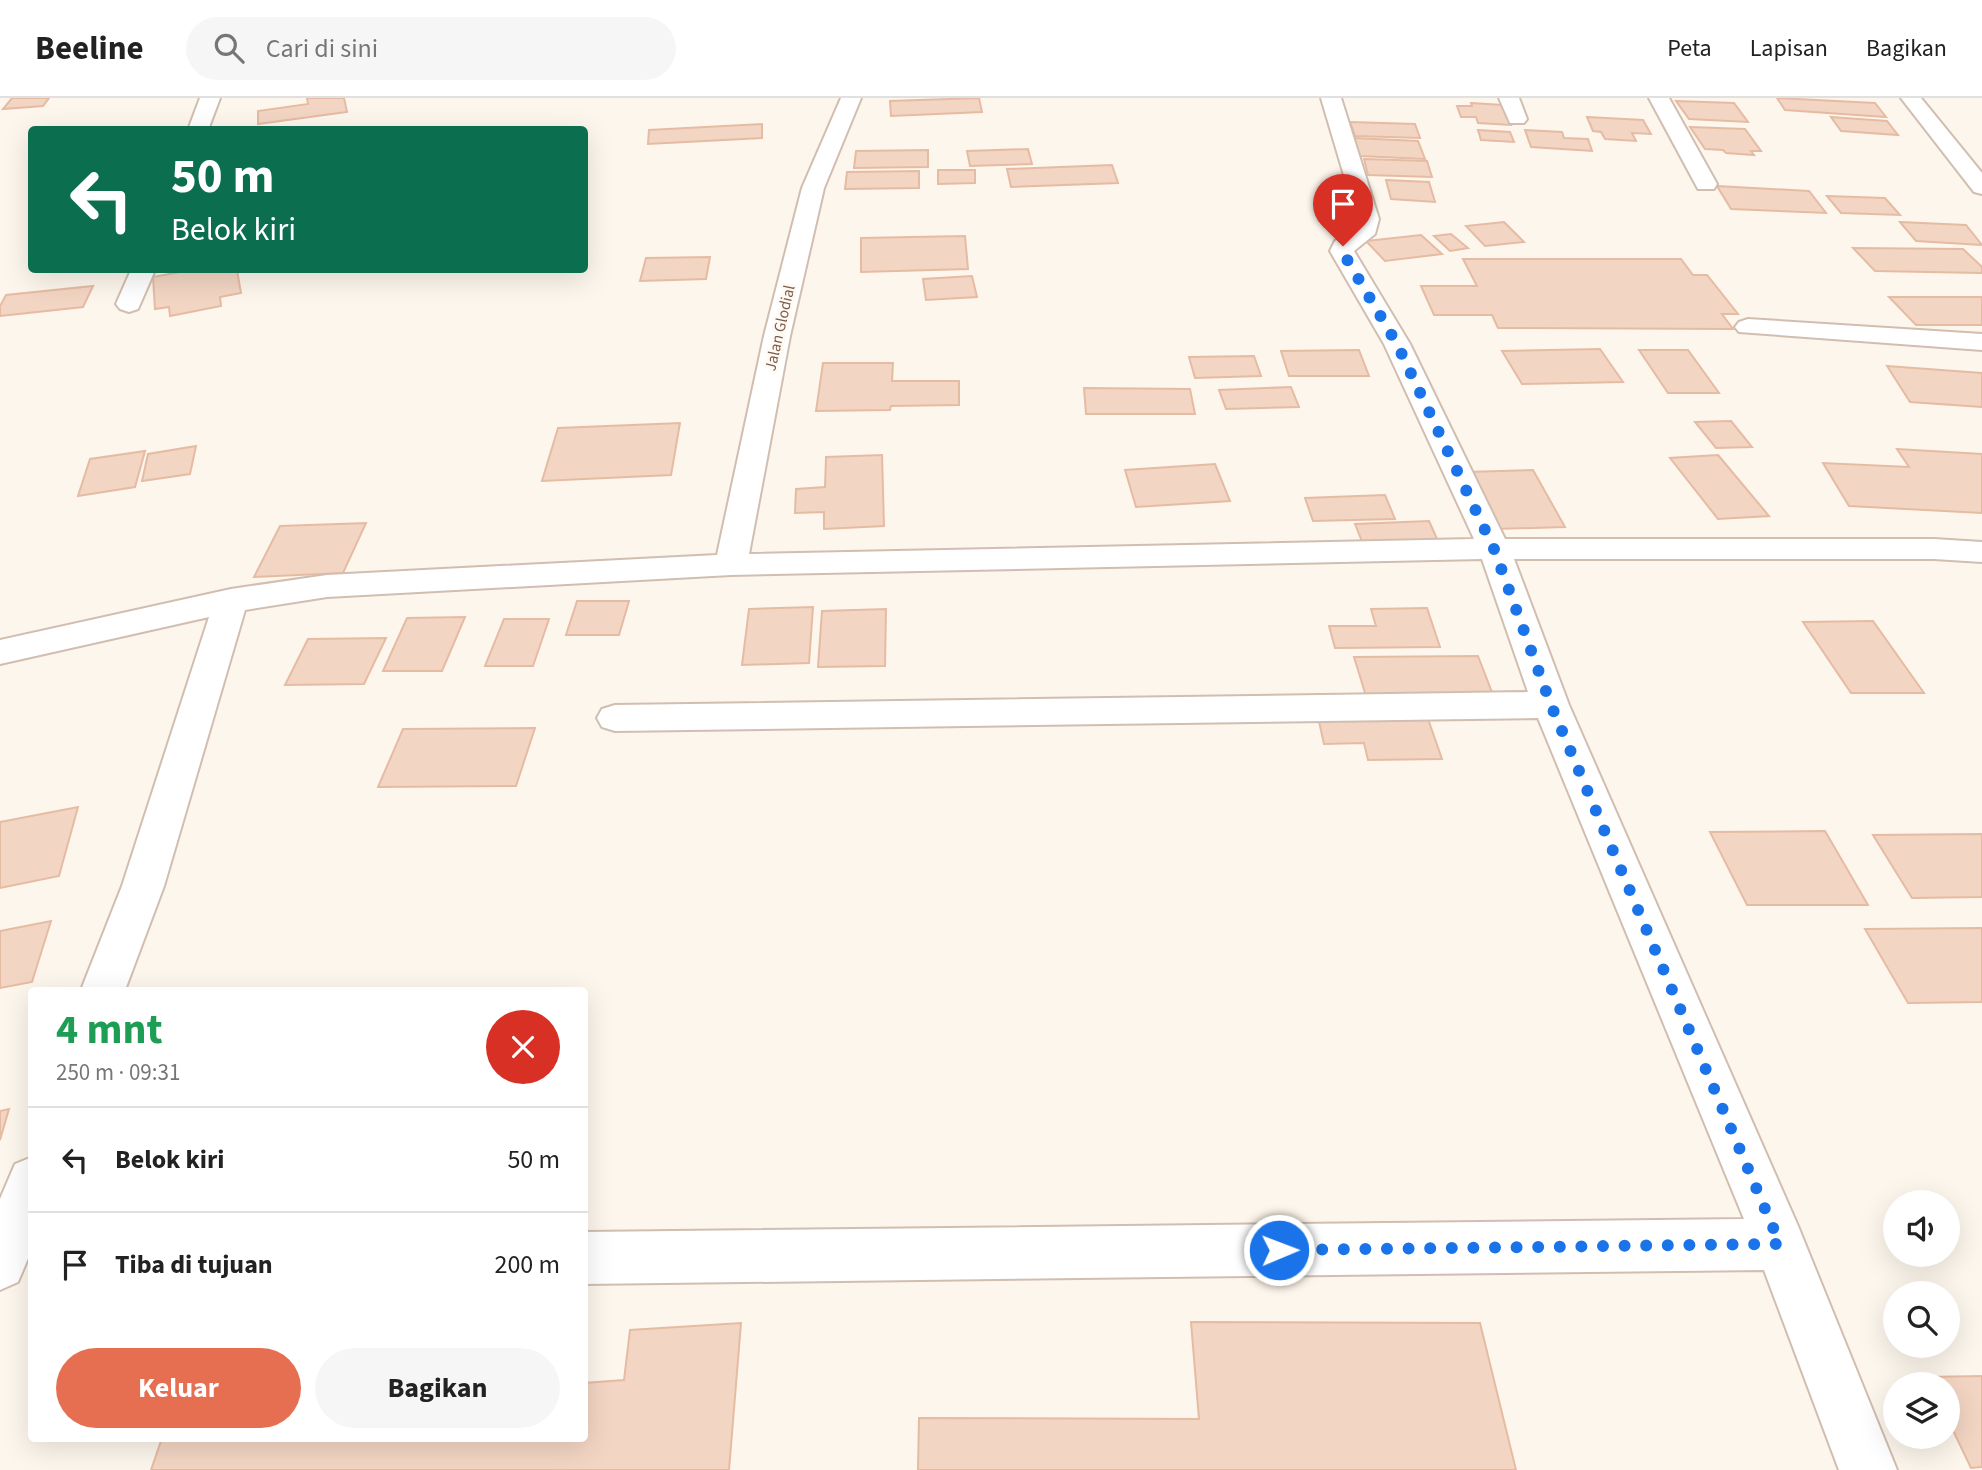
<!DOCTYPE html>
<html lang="id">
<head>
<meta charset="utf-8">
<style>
	body { margin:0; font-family:"Source Sans 3",sans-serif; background:#f6f6f6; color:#222; height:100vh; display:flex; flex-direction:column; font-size:26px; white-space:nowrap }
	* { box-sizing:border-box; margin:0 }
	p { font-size:23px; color:#767676 }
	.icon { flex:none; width:38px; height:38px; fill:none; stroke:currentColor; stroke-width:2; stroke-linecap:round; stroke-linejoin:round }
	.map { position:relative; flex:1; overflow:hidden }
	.sheet { position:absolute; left:28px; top:889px; width:560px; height:455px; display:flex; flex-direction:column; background:#fff; border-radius:7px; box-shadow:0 7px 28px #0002 }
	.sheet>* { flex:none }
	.guide { position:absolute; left:28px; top:28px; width:560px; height:147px; border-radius:7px; box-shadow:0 7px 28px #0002; background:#0b6e4f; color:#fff; overflow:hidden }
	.tools { position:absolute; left:1883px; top:1092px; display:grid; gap:14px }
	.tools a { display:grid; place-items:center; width:77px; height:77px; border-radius:50%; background:#fff; box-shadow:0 7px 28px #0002; font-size:35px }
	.pin { position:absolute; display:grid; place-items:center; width:60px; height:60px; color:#fff; margin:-72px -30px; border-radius:50% 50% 50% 0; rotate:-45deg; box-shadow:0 0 7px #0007 }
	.pin .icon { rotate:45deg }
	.me { position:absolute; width:77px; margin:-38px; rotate:89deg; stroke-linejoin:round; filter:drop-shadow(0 0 5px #0008) }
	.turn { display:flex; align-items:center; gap:24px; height:147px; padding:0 28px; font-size:32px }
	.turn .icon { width:91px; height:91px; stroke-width:2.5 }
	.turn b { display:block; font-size:49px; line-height:60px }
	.round { display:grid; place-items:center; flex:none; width:74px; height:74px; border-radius:37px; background:#f6f6f6 }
	.summary { display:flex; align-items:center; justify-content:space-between; height:119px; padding:0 28px }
	h1 { font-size:42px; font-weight:700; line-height:52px; color:#1e9e55 }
	.cta { display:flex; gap:14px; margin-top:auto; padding:14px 28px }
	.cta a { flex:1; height:80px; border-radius:42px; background:#e76f51; color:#fff; font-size:28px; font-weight:700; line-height:80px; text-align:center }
	.cta a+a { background:#f6f6f6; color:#222 }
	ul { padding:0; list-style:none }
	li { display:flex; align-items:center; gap:21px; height:105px; padding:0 28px; border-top:2px solid #e0e0e0 }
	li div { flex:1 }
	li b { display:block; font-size:26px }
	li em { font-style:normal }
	header { display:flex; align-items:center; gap:42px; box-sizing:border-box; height:98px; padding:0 35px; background:#fff; border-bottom:2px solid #e0e0e0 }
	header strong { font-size:33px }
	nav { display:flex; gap:38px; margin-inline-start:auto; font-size:24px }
	.search { width:490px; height:63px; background:#f6f6f6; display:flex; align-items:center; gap:18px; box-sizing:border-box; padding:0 24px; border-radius:38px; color:#767676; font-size:26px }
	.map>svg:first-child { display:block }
	.building { fill:#f3d5c3; stroke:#e6bba3; stroke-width:2 }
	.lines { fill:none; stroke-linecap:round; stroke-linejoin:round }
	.minor-casing { stroke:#d1beb0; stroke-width:4 }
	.minor { fill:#fff; fill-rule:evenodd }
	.route { stroke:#1a73e8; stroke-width:12; stroke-dasharray:0 21.6 }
	.labels { text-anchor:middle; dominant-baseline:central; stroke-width:6; stroke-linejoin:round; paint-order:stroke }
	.far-street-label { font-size:16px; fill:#7a5c4d; stroke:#fffaf3 }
</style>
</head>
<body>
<header>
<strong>Beeline</strong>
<div class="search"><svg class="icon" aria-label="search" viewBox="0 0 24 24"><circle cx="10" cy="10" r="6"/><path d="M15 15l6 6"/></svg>Cari di sini</div>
<nav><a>Peta</a><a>Lapisan</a><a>Bagikan</a></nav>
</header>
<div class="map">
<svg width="1982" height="1372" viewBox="0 0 1982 1372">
	<rect width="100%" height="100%" fill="#fdf6ec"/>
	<g class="building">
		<polygon points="12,0 49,0 43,8 3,11"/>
		<polygon points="307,0 344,0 347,14 258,26 258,13 308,6"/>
		<polygon points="979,0 982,14 891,18 890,3"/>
		<polygon points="1777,0 1875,5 1886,19 1785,12"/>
		<polygon points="1676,3 1734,5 1748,24 1689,21"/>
		<polygon points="1471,5 1503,7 1511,27 1478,25 1476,19 1461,19 1457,8 1472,8"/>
		<polygon points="1587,19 1643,22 1651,36 1632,35 1636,43 1605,41 1601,34 1593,33"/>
		<polygon points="1831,19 1887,23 1898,37 1841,33"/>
		<polygon points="1350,24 1415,26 1420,40 1355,38"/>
		<polygon points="762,26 762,40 648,46 649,32"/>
		<polygon points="1690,29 1745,31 1761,53 1751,53 1754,57 1726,55 1723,52 1705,51"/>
		<polygon points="1478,32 1510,34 1514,44 1481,42"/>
		<polygon points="1525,32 1562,34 1564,40 1588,41 1592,53 1531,49"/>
		<polygon points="1354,40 1418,43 1425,61 1359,58"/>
		<polygon points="1028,51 1032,66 970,68 967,53"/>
		<polygon points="928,52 928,69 854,70 856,53"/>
		<polygon points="1364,61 1427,63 1432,79 1368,77"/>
		<polygon points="1112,67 1118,85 1011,89 1007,71"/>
		<polygon points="938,72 975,72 975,85 938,86"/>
		<polygon points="919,73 919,90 845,91 847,74"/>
		<polygon points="1386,82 1429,84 1435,104 1391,101"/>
		<polygon points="1717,88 1809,93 1826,115 1731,111"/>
		<polygon points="1827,98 1885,100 1900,117 1841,115"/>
		<polygon points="1504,124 1524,144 1485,148 1466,128"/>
		<polygon points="1900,124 1966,127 1982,147 1916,143"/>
		<polygon points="1451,136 1468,150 1450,153 1434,138"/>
		<polygon points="1421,137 1442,156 1385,163 1366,143"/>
		<polygon points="965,138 968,171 861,174 861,140"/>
		<polygon points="1853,150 1963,151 1982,169 1982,175 1875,173"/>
		<polygon points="710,159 706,181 640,183 646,160"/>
		<polygon points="1463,161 1681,161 1693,177 1707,177 1738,216 1722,216 1733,231 1498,230 1492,217 1434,217 1421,188 1477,188"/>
		<polygon points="191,172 237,172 241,195 220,199 221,208 170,218 169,209 155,211 153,179"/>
		<polygon points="972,178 977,199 926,202 923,181"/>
		<polygon points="93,188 83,209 0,218 0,208 6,197"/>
		<polygon points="1889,199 1982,199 1982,227 1916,227"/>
		<polygon points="1600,251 1623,284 1522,286 1502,253"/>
		<polygon points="1359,252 1369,278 1289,278 1281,253"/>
		<polygon points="1639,252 1688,252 1719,295 1668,295"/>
		<polygon points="1254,258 1261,278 1195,280 1189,259"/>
		<polygon points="823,265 893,265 892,283 959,283 959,307 891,308 890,312 816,313"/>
		<polygon points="1887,268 1982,275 1982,309 1910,304"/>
		<polygon points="1291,289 1299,309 1226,311 1219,292"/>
		<polygon points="1084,290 1190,291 1195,316 1086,316"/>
		<polygon points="1731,323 1752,349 1716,350 1695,324"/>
		<polygon points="680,325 671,377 542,383 558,330"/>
		<polygon points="196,348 190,376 142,383 148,356"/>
		<polygon points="1897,351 1982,356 1982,415 1849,408 1823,365 1909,369"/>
		<polygon points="145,353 135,389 78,398 90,361"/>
		<polygon points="882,357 884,428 824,431 824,414 795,415 796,391 825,389 826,359"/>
		<polygon points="1718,357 1769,418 1718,421 1670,360"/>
		<polygon points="1215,366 1230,403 1136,409 1125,372"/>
		<polygon points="1533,372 1565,429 1495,431 1467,374"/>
		<polygon points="1385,397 1395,421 1313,423 1305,400"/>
		<polygon points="1429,423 1438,443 1363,446 1355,426"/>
		<polygon points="366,425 343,475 254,479 280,428"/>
		<polygon points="577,503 629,503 619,537 566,537"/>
		<polygon points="813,509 809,565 742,567 749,511"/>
		<polygon points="1427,510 1440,549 1335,550 1329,528 1376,528 1371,511"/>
		<polygon points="886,511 885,568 818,569 822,513"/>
		<polygon points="465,519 442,573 383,573 407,520"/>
		<polygon points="504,521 549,521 533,568 485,568"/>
		<polygon points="1873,523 1924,595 1851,595 1803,524"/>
		<polygon points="386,540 364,586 285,587 308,541"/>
		<polygon points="1478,558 1493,597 1366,598 1354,559"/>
		<polygon points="1427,618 1442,661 1368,662 1364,645 1324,646 1318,619"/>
		<polygon points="535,630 516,688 378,689 403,631"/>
		<polygon points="78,709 59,778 0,790 0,724"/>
		<polygon points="1825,733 1868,807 1747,807 1710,734"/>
		<polygon points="1982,736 1982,799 1912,800 1873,737"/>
		<polygon points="51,823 32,884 0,890 0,833"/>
		<polygon points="1982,830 1982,904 1908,905 1865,831"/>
		<polygon points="9,1011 0,1042 0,1013"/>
		<polygon points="1191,1224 1480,1225 1516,1372 918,1372 919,1320 1199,1321"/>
		<polygon points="741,1225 729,1372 151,1372 162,1340 584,1340 584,1285 624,1282 630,1232"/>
		<polygon points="1982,1278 1982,1369 1971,1370 1948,1322 1948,1286 1931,1286 1927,1279"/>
	</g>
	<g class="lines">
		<g class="minor-casing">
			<g id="minor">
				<polygon points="200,0 220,0 208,32 188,32"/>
				<polygon points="841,0 861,0 824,90 790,238 749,456 1474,441 1384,246 1330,153 1335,143 1356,128 1357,121 1321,0 1341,0 1379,121 1375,136 1354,153 1410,246 1505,441 1934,441 1982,444 1982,464 1934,461 1514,461 1569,607 1798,1128 1897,1372 1839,1372 1764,1172 584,1186 584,1134 1744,1121 1538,620 615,633 602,629 597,620 602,611 615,607 1528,594 1482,461 731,477 327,499 245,512 164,788 125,892 81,892 122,788 209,519 0,566 0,542 231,491 327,477 717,457 764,238 802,90"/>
				<polygon points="1499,0 1519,0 1527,21 1524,25 1510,25"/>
				<polygon points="1649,0 1669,0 1717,86 1714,91 1698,91"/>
				<polygon points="1901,0 1921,0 1982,75 1982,96 1974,94"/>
				<polygon points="131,172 155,172 138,211 129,214 120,211 116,206"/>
				<polygon points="1748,221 1982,236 1982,252 1739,234 1735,229 1739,224"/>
				<polygon points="32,1059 32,1151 18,1184 0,1192 0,1101 15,1066"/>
			</g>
		</g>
		<use href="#minor" class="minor"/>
	</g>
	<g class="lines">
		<polyline class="route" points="1279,1152 1780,1146 1551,607 1494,451 1397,246 1342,153 1343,148"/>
	</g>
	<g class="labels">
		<g class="far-street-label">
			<text transform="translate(780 230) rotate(-77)">Jalan Glodial</text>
		</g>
	</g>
</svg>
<div class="tools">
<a><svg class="icon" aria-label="sound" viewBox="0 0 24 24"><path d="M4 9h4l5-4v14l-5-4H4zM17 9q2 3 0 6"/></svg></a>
<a><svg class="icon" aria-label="search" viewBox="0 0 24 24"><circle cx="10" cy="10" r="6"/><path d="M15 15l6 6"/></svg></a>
<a><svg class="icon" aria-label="layers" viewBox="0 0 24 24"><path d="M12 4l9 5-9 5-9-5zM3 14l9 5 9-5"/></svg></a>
</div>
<div class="pin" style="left:1343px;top:148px;background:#d93025"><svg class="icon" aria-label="arrive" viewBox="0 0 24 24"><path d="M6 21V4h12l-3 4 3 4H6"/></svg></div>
<svg class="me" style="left:1279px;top:1152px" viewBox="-20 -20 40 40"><circle r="17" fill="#1a73e8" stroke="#fff" stroke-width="3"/><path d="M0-11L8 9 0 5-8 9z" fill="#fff"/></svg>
<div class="guide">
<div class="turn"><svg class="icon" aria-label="left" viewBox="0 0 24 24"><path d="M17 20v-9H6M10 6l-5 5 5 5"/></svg><div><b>50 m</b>Belok kiri</div></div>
</div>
<section class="sheet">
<div class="summary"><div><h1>4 mnt</h1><p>250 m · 09:31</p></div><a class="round" style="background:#d93025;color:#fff"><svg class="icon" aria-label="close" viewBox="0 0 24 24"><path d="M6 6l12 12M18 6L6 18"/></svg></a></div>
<ul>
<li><svg class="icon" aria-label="left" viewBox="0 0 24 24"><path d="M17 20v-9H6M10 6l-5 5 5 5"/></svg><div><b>Belok kiri</b></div><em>50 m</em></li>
<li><svg class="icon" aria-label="arrive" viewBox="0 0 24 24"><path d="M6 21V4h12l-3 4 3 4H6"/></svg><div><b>Tiba di tujuan</b></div><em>200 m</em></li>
</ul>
<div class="cta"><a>Keluar</a><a>Bagikan</a></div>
</section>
</div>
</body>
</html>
